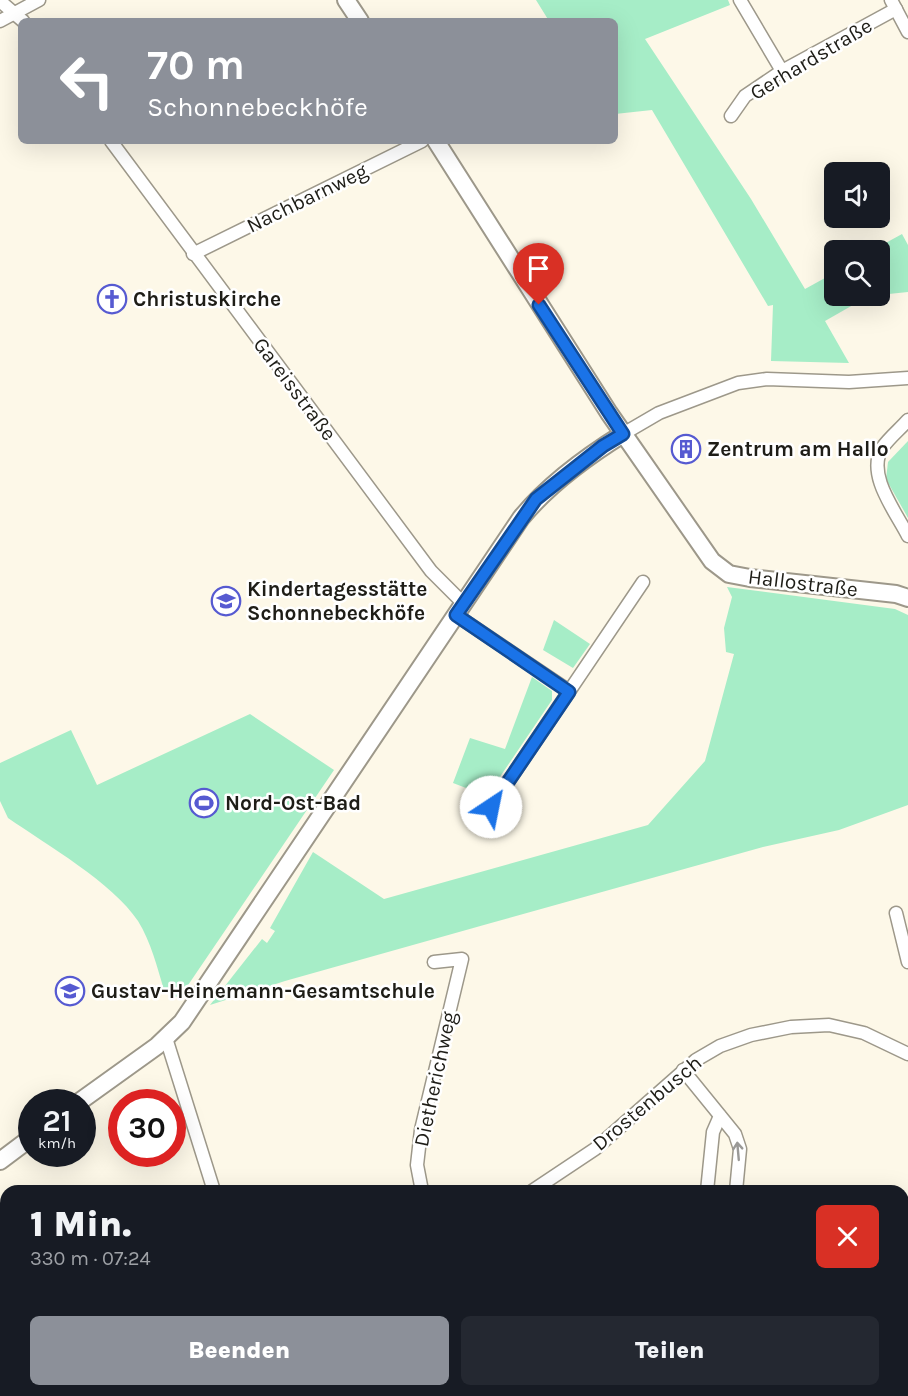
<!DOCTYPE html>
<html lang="de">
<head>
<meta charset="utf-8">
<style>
	body { margin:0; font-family:Karla,sans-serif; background:#242831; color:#f1f3f6; height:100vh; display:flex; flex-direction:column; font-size:22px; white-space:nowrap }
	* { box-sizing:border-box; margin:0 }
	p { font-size:20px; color:#9ea1a6 }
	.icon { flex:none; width:33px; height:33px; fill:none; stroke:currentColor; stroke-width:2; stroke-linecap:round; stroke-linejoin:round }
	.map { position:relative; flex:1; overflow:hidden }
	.details { position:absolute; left:0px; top:1185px; width:909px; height:212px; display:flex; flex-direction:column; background:#171b24; border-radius:18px 18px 0 0; box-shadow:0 6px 24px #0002 }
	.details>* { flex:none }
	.banner { position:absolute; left:18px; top:18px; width:600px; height:126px; border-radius:9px; box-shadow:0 6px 24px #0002; background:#8c9099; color:#fff; overflow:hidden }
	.tools { position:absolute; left:824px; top:162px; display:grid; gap:12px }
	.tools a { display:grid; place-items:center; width:66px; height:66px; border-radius:9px; background:#171b24; box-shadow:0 6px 24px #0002; font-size:30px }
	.speed { position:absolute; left:18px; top:1089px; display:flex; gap:12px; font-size:30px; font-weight:700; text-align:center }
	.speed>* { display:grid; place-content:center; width:78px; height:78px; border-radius:50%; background:#171b24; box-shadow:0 6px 24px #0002; line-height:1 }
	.speed small { font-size:15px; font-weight:400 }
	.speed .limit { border:9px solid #d22; background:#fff; color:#111 }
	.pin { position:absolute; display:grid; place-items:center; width:51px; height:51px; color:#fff; margin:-62px -26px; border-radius:50% 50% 50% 0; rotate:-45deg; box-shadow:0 0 6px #0007 }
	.pin .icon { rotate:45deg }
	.me { position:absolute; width:66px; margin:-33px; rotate:34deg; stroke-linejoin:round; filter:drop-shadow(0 0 4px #0008) }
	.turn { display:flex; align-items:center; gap:21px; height:126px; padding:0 30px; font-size:27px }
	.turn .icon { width:78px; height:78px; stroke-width:2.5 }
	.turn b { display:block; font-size:42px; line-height:51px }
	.round { display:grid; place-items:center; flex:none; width:63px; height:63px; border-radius:9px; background:#242831 }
	.summary { display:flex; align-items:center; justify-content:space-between; height:102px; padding:0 30px }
	h1 { font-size:36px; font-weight:800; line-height:45px }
	.button { display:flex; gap:12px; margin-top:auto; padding:12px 30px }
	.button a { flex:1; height:69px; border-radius:9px; background:#8c9099; color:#fff; font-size:24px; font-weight:800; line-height:69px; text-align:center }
	.button a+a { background:#242831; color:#f1f3f6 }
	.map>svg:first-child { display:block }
	.green { fill:#a6edc7 }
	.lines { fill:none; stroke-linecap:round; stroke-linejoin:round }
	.street-casing { stroke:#9d988a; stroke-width:15 }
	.secondary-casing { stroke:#9d988a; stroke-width:20 }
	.street { stroke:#fff; stroke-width:12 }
	.secondary { stroke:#fff; stroke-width:16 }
	.oneway { stroke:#9a9997 }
	.route-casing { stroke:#114b97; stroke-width:15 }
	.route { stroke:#1a73e8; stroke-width:10 }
	.labels { text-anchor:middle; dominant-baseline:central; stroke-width:5; stroke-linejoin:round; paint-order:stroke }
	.street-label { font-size:21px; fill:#1e1d17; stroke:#fff }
	.poi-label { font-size:21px; font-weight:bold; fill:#1e1d17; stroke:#fff; text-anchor:start }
</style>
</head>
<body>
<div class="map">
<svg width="908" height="1396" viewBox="0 0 908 1396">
	<rect width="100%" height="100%" fill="#fdf8e8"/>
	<g class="green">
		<polygon points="536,0 728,0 730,5 645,39 751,199 805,289 834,273 834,296 878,296 867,297 825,321 849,363 771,361 773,305 768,306 652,110 615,114 615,21 549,21"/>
		<polygon points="902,234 908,245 908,292 879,295 879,250 873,250"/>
		<polygon points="908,441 908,518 886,479 888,462"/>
		<polygon points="727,587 895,609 908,615 908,805 839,830 763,847 491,923 285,981 210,1005 262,939 267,943 275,931 270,928 313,852 384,899 648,825 705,761 734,654 726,652 724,628 732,597"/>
		<polygon points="554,620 590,644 573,668 543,650"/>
		<polygon points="532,677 552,691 552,700 487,796 453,783 470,738 505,749"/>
		<path d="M250,714L334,770L182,994L176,997L164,990C157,967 151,942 138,921C113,883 47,845 8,818L0,801V763L71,730L97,785Z"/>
		<polygon points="908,1373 908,1396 756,1396 756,1390 903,1390 903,1374"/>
	</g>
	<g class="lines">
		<g class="street-casing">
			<g id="street">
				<polyline points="740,0 782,71"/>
				<polyline points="891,0 908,32"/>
				<polyline points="0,1 23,21"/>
				<polyline points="0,21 39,0"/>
				<polyline points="731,116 745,96 782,71 896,9"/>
				<polyline points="111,141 431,571 463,603"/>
				<polyline points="193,254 422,141"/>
				<path d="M908,420C900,429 889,438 882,448C866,475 896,512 908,536"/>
				<polyline points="623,434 659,413 738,383 767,379 849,382 908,378"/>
				<polyline points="456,615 569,691"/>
				<polyline points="491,807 643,582"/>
				<polyline points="896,913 908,962"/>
				<polyline points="166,1038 214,1191"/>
				<polyline points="683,1070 735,1134 740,1149 736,1191"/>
				<polyline points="422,1191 417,1165 421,1130 462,959 434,962"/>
				<polyline points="532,1191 595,1149 696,1060 720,1046 751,1035 791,1027 829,1025 864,1033 908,1054"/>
				<polyline points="707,1191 713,1132 720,1116"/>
				<polyline points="287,1390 291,1396"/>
				<polyline points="214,1396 222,1390"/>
			</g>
		</g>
		<g class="secondary-casing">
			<g id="secondary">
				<polyline points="346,0 360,21"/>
				<polyline points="436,141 609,413 712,561 729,574 750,578 896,594 908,598"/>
				<path d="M79,1102L157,1046L182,1022L521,518C548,485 586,457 623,434"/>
				<polyline points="0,1161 32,1137"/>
			</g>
		</g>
		<use href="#street" class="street"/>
		<use href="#secondary" class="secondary"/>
	</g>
	<defs><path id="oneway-shaft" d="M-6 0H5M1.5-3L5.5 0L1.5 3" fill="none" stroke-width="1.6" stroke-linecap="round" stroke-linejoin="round" transform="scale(1.5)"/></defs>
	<use class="oneway" href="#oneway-shaft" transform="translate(738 1151) rotate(-95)"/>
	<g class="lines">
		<g class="route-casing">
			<polyline id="route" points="491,807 569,692 456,615 536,499 603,446 623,434 539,305"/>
		</g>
		<use href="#route" class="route"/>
	</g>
	<defs>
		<g id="church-ring" transform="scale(1.5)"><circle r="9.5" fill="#fff" stroke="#565ad1" stroke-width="1.5"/><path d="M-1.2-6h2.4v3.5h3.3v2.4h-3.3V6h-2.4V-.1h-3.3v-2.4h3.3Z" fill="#565ad1"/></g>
		<g id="building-ring" transform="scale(1.5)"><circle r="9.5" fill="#fff" stroke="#565ad1" stroke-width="1.5"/><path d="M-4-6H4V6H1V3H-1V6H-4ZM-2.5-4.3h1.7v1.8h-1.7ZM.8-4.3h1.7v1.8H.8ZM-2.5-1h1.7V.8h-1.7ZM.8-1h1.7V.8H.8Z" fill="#565ad1"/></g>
		<g id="school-ring" transform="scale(1.5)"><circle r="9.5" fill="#fff" stroke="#565ad1" stroke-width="1.5"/><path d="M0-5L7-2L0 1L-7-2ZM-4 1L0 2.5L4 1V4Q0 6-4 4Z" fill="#565ad1"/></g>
		<g id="stadium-ring" transform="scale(1.5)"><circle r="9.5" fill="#fff" stroke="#565ad1" stroke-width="1.5"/><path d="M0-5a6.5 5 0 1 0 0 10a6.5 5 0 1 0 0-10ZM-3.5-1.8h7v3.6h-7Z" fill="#565ad1"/></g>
	</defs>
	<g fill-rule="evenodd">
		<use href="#church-ring" x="112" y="299"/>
		<use href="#building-ring" x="686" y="449"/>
		<use href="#school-ring" x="226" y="601"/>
		<use href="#stadium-ring" x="204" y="803"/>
		<use href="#school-ring" x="70" y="991"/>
	</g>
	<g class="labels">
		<g class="street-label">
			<text transform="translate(811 59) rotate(-31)">Gerhardstraße</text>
			<text transform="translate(307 198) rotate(-26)">Nachbarnweg</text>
			<text transform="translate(295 389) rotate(53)">Gareisstraße</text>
			<text transform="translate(803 583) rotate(7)">Hallostraße</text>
			<text transform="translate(435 1079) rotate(-78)">Dietherichweg</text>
			<text transform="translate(647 1103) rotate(-40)">Drostenbusch</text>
		</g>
		<g class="poi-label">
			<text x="133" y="299">Christuskirche</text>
			<text x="707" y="449">Zentrum am Hallo</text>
			<text x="247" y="589">Kindertagesstätte<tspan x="247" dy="24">Schonnebeckhöfe</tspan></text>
			<text x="225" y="803">Nord-Ost-Bad</text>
			<text x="91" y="991">Gustav-Heinemann-Gesamtschule</text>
		</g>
	</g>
</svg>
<div class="tools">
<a><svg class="icon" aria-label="sound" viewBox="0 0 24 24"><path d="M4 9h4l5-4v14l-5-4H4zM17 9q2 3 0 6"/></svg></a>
<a><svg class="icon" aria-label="search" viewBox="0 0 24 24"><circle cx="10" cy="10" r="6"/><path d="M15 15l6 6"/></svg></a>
</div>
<div class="speed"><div>21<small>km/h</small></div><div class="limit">30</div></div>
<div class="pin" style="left:539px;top:305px;background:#d93025"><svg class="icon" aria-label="arrive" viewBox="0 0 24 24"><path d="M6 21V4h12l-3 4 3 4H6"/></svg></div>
<svg class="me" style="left:491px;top:807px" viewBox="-20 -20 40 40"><circle r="19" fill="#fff"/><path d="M0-13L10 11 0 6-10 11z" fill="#1a73e8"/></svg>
<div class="banner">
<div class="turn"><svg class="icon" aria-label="left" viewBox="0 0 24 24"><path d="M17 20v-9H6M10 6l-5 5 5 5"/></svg><div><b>70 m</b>Schonnebeckhöfe</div></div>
</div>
<section class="details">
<div class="summary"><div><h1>1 Min.</h1><p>330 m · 07:24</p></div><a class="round" style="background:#d93025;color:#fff"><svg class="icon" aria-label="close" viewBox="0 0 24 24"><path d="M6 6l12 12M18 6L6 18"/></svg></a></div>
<div class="button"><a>Beenden</a><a>Teilen</a></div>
</section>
</div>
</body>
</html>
